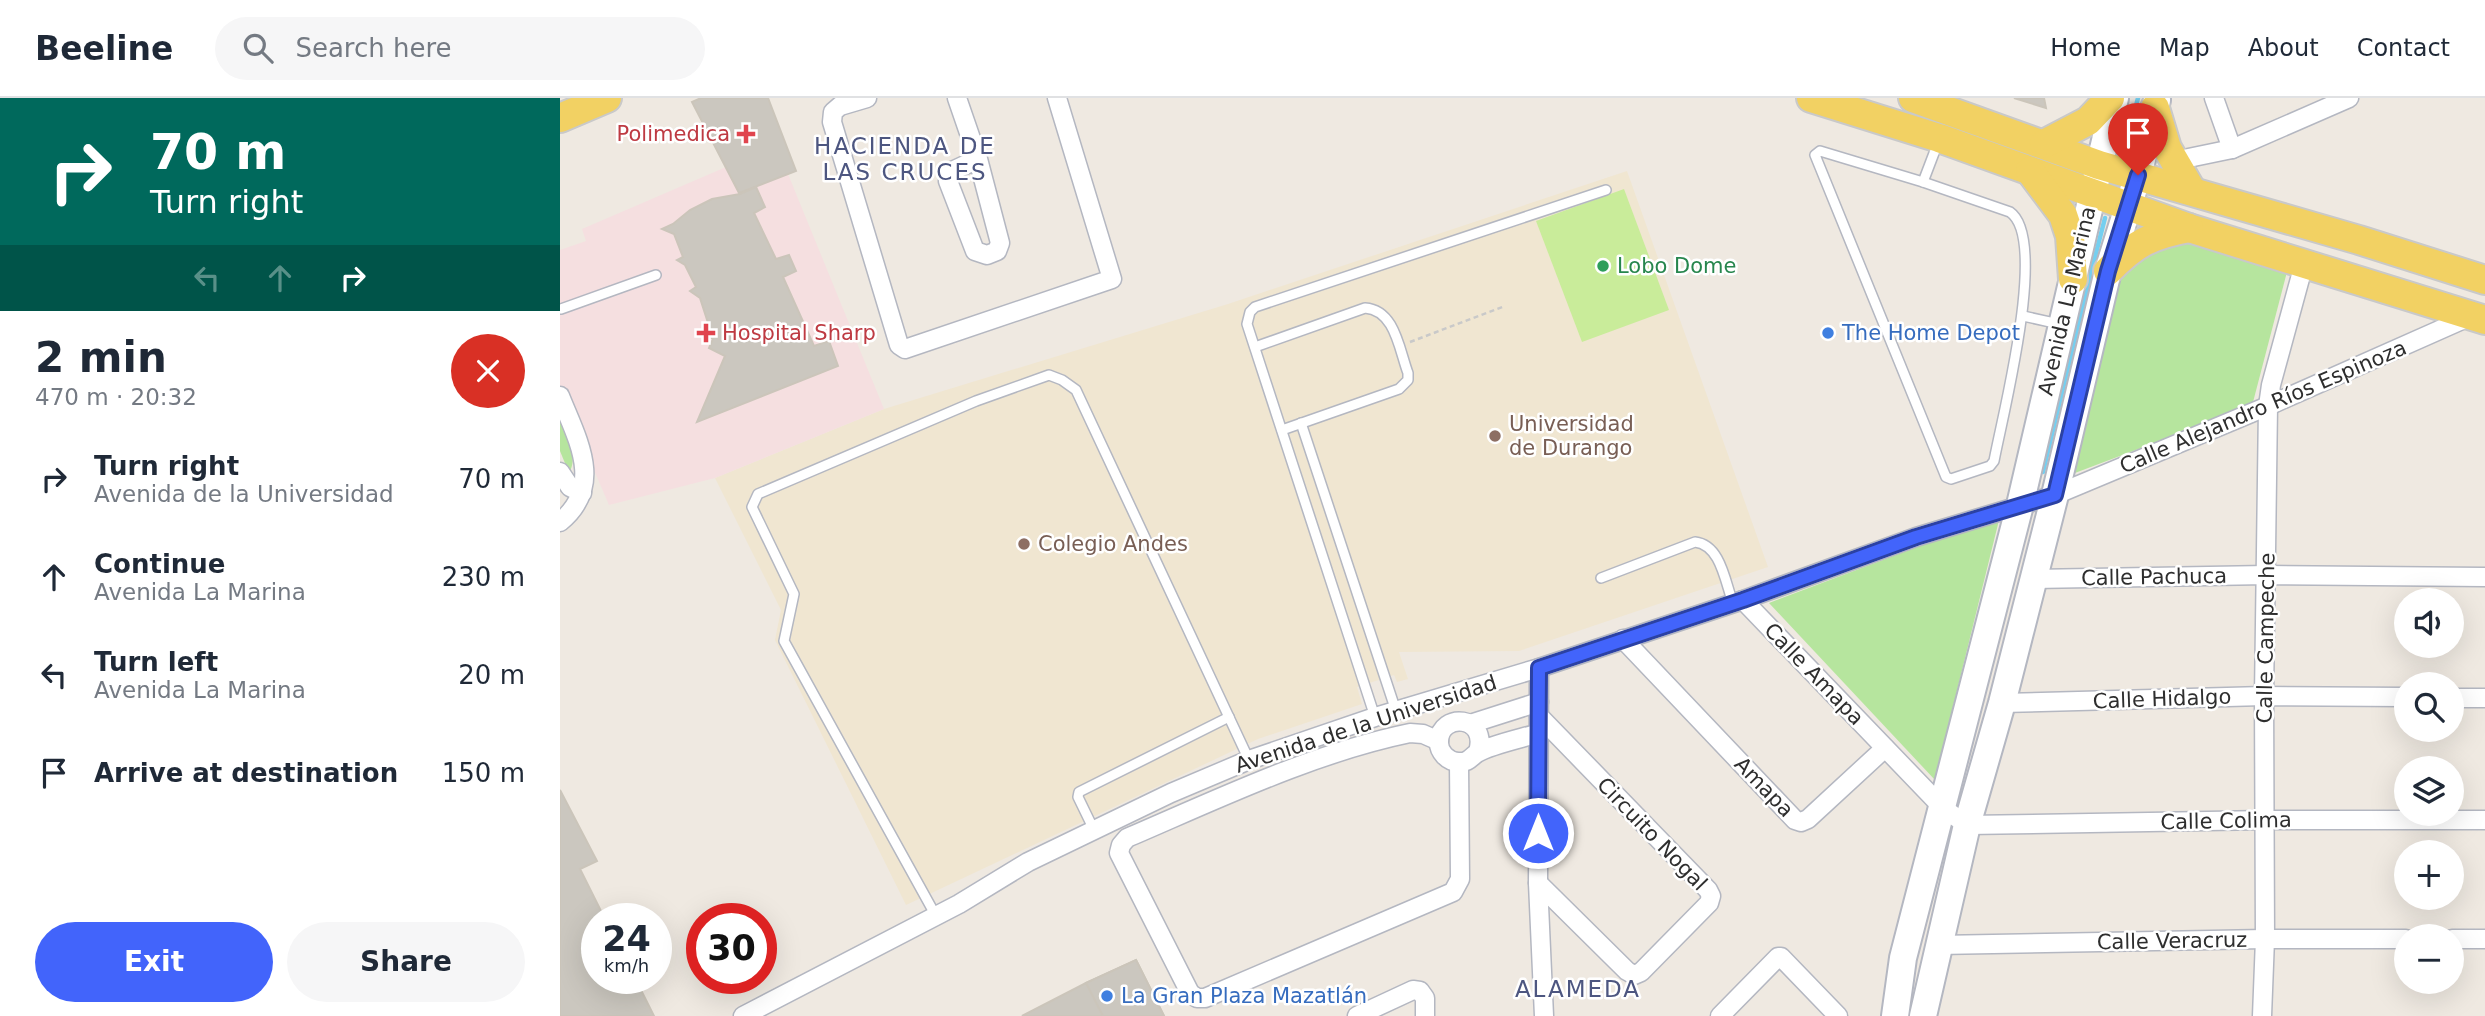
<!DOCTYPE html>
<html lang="en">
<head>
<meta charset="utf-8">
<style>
	body { margin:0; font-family:"DejaVu Sans",sans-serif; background:#f6f6f7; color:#1f2937; height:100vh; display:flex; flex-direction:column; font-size:26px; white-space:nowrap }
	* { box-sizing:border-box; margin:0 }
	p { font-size:23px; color:#747a83 }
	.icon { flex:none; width:38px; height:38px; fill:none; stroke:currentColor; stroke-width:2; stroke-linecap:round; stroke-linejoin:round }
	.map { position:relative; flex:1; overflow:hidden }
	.drawer { display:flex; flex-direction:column; background:#fff; width:560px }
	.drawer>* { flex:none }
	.guide { background:#00695c; color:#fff; overflow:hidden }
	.tools { position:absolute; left:1834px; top:490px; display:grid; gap:14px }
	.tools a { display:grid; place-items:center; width:70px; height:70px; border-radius:50%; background:#fff; box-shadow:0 7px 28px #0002; font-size:35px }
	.speed { position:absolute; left:21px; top:805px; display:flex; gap:14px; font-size:35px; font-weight:700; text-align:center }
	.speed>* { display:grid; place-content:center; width:91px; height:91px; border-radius:50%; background:#fff; box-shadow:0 7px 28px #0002; line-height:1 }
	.speed small { font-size:18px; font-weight:400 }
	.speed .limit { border:10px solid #d22; background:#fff; color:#111 }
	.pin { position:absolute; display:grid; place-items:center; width:60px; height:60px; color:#fff; margin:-72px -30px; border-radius:50% 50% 50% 0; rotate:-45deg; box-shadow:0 0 7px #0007 }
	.pin .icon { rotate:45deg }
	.me { position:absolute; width:77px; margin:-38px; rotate:0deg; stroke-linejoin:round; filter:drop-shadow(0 0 5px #0008) }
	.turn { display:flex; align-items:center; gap:24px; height:147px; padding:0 35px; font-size:32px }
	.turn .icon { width:91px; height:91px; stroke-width:2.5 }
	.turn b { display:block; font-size:49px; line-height:60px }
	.lanes { display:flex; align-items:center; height:66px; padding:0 35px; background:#0003; justify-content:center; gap:35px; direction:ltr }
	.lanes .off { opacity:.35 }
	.round { display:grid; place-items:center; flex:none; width:74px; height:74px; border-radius:37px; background:#f6f6f7 }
	.headline { display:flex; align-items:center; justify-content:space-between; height:119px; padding:0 35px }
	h1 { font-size:42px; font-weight:700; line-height:52px }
	.cta { display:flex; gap:14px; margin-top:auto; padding:14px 35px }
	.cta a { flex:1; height:80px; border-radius:42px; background:#4264fb; color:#fff; font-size:28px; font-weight:700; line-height:80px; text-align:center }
	.cta a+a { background:#f6f6f7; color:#1f2937 }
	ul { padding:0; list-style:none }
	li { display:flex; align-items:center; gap:21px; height:98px; padding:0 35px }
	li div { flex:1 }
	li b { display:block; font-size:26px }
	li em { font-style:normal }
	header { display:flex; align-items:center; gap:42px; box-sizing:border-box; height:98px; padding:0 35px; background:#fff; border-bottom:2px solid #e0e1e3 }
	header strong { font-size:33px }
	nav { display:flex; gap:38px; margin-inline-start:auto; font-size:24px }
	.search { width:490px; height:63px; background:#f6f6f7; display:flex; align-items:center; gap:18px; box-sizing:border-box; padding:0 24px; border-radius:38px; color:#747a83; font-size:26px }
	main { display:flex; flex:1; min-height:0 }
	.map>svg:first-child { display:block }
	.education { fill:#f0e6d1 }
	.medical { fill:#f5dfe0 }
	.green { fill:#b6e59e }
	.pitch { fill:#c9ec9a }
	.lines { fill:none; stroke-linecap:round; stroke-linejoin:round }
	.stream { stroke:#75cff0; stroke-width:4.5 }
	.building { fill:#cbc7bf; stroke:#cbc5ba; stroke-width:2 }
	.service-casing { stroke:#b4b7c1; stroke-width:12 }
	.minor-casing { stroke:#b4b7c1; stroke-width:21 }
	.secondary-casing { stroke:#b4b7c1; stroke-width:30 }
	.primary-casing { stroke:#c9c9c9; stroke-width:32 }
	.path { stroke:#c9c9c9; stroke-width:2.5; stroke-dasharray:5 3.5; stroke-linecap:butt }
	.service { stroke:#fff; stroke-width:9 }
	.minor { stroke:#fff; stroke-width:18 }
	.secondary { stroke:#fff; stroke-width:26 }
	.primary { stroke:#f2d163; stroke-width:28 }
	.route-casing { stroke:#2b41a3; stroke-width:18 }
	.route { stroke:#4264fb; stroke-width:12 }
	.health-dot { fill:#e0444e; stroke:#fff; stroke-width:2.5 }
	.leisure-dot { fill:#2e9e5b; stroke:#fff; stroke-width:2.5 }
	.shop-dot { fill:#3f7fe0; stroke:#fff; stroke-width:2.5 }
	.education-dot { fill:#8d6e63; stroke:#fff; stroke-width:2.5 }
	.labels { text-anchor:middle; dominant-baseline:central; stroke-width:5; stroke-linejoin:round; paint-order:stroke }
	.health-label { font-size:21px; fill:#be3a42; stroke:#fff; text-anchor:end }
	.leisure-label { font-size:21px; fill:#27864d; stroke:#fff; text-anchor:start }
	.street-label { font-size:21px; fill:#2e2e2e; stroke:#fff }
	.shop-label { font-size:21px; fill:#366cbe; stroke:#fff; text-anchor:start }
	.education-label { font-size:21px; fill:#785e54; stroke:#fff; text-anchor:start }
	.neighbourhood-label { font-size:23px; letter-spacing:2px; fill:#4d5680; stroke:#fff }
</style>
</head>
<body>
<header>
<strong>Beeline</strong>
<div class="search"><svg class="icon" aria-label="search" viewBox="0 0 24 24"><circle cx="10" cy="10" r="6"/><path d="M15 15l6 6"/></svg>Search here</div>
<nav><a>Home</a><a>Map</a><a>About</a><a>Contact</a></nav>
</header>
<main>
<section class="drawer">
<div class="guide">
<div class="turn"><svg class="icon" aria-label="right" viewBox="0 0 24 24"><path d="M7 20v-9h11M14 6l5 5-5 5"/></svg><div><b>70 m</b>Turn right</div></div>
<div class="lanes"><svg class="icon off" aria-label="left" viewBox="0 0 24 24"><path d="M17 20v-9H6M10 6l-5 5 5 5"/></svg><svg class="icon off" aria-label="ahead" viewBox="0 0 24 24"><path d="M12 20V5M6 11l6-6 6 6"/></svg><svg class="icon" aria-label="right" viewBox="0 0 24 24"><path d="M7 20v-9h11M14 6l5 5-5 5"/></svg></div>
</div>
<div class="headline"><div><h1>2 min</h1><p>470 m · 20:32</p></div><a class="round" style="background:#d93025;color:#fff"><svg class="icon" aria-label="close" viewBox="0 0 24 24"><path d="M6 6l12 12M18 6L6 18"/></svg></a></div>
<ul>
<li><svg class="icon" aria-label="right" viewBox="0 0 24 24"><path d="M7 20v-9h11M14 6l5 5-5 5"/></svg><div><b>Turn right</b><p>Avenida de la Universidad</p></div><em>70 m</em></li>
<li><svg class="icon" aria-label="ahead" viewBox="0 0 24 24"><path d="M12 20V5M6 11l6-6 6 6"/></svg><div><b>Continue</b><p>Avenida La Marina</p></div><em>230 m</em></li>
<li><svg class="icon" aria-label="left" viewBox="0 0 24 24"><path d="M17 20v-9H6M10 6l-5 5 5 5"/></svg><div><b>Turn left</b><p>Avenida La Marina</p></div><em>20 m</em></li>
<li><svg class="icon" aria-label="arrive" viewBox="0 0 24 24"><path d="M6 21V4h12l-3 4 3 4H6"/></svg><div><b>Arrive at destination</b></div><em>150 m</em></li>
</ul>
<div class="cta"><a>Exit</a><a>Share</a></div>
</section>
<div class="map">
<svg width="1925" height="918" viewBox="0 0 1925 918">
	<rect width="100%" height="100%" fill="#efe9e1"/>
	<polygon class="education" points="1067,73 1208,469 959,553 839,554 848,581 837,584 834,577 797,589 802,606 698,641 346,807 215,542 221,512 155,380 324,311 668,206"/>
	<polygon class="medical" points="166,69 179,95 228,76 324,311 155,380 49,407 0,293 0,152 26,143 22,131"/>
	<g class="green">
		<polygon points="1624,140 1728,170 1692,308 1507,378 1561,168"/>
		<path d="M0,324C7,339 19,359 9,375L0,353Z"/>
		<polygon points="1440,418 1375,682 1209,505"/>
	</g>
	<polygon class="pitch" points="1064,91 1109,212 1022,244 976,123"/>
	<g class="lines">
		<g class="stream">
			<polyline points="1565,50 1578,0"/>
			<polyline points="1483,374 1526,194 1545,120"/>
		</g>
	</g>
	<g class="building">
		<polygon points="141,0 208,0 236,73 179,95 132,4"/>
		<polygon points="1454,0 1484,0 1486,10"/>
		<polygon points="196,89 205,109 194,115 216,161 229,157 236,173 223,179 254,248 269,243 278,268 137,324 165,258 149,250 153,241 141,234 149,228 140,200 130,193 136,189 125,167 117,162 123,159 114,136 102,131 113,126 130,112 152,101 180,96"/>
		<polygon points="0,692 37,763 20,771 45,821 37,821 37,880 75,880 94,918 0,918"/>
		<polygon points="576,862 604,918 462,918 526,885"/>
		<polygon points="576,862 604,918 543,918 526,885"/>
	</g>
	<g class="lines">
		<g class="service-casing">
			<g id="service">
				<path d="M1260,53L1363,84L1450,114C1489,141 1442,319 1434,363L1430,368L1391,381L1386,379L1255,57Z"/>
				<polyline points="1363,84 1379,42"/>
				<polyline points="1,211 96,177"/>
				<polyline points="1463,218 1499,226"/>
				<path d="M695,249L805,210C835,212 839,251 848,275V282L839,291L722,332"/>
				<polyline points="741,325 836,613"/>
				<path d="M1041,480L1135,444C1161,447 1165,484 1173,505"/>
				<polyline points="815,619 687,226 690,214 695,209 1046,92"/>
				<polyline points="534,732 518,699 519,694 669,619"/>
				<polyline points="376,818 224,543 234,496 192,409 198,396 416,303 489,277 502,282 516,292 689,662"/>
			</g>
		</g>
		<g class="minor-casing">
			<g id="minor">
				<polyline points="307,0 280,8 273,14 272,24 339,247 345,251 552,181 497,0"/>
				<polyline points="397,0 418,61 440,145 437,153 427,157 415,153 388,83 390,74 418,61"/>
				<polyline points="1654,0 1672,51"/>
				<polyline points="1614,63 1672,51 1789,0"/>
				<path d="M0,298C17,341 45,387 0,424"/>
				<polyline points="0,374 10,389 22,395"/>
				<polyline points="1473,481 1707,477 1925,479"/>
				<polyline points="1183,502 1383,710 1407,727 1706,722 1925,722"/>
				<polyline points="1063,541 1235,722 1241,724 1248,721 1325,650"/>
				<polyline points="979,570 978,785 984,918"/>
				<polyline points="1892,600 1925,600"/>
				<polyline points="1442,605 1704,598 1846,599"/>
				<polyline points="910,626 979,604"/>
				<path d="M879,643L863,636L850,635C753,655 658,701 567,740L561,747L559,755L630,895L637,900H645L893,794L900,781L899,665"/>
				<path d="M918,654C929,617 880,614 879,643C878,654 888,664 899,664C908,665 911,659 917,655C930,647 963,640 979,635"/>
				<polyline points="978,785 1067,873 1074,877 1081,874 1149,805 1151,798 1148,792 979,618"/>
				<polyline points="1892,841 1925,841"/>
				<polyline points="1378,847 1705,841 1846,841"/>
				<polyline points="183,918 399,806 468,764 611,695 689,662 815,619 979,570 1183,502 1356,439 1495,397 1708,308 1911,218"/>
				<polyline points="797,918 853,892 860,893 865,900 865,918"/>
				<polyline points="1160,918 1218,859 1221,859 1278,918"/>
				<polyline points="1702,918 1705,841 1704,598 1708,308 1711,287 1744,166"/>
			</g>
		</g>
		<g class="secondary-casing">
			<g id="secondary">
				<polyline points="1335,918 1343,860 1460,407 1555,0"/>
				<polyline points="1363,918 1407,727 1442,605 1495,397 1548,173 1578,77 1597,2"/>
			</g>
		</g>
		<g class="primary-casing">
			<g id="primary">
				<polyline points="1251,0 1379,40 1629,130 1925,222"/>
				<polyline points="1353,0 1539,67 1799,142 1925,182"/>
				<polyline points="1595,10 1607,50 1632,93"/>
				<polyline points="0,20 47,0"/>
				<polyline points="1484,46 1528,23 1550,0"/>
				<polyline points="1470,73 1503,117 1510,138 1513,181"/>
				<path d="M1548,173C1575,145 1591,137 1629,130"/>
			</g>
		</g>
		<polyline class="path" points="850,244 945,208"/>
		<use href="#service" class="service"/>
		<use href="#minor" class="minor"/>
		<use href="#secondary" class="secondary"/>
		<use href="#primary" class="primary"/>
	</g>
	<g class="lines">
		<g class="route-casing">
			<polyline id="route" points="978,735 979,570 1183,502 1356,439 1495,397 1548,173 1578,77"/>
		</g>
		<use href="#route" class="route"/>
	</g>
	<g class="health-dot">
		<path d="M182.5 25.5h7v7h7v7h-7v7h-7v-7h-7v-7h7z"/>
		<path d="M142.5 224.5h7v7h7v7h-7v7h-7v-7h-7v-7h7z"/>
	</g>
	<circle class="leisure-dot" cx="1043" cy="168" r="7"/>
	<g class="shop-dot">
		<circle cx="1268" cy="235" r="7"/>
		<circle cx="547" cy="898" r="7"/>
	</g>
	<g class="education-dot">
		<circle cx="935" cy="338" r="7"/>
		<circle cx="464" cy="446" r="7"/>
	</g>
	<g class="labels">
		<g class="health-label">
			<text x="170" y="36">Polimedica</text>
			<text x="162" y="235" text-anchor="start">Hospital Sharp</text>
		</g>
		<g class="leisure-label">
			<text x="1057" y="168">Lobo Dome</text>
		</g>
		<g class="street-label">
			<text transform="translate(1507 203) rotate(-77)">Avenida La Marina</text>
			<text transform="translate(1703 309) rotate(-23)">Calle Alejandro Ríos Espinoza</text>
			<text transform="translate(1594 479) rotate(-1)">Calle Pachuca</text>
			<text transform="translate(1706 540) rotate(-89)">Calle Campeche</text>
			<text transform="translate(1254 576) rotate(46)">Calle Amapa</text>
			<text transform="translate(1602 601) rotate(-2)">Calle Hidalgo</text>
			<text transform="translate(806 626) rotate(-18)">Avenida de la Universidad</text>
			<text transform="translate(1204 689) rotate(46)">Amapa</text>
			<text transform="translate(1666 723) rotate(-1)">Calle Colima</text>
			<text transform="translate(1092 736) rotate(46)">Circuito Nogal</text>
			<text transform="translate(1612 843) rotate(-1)">Calle Veracruz</text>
		</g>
		<g class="shop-label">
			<text x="1282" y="235">The Home Depot</text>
			<text x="561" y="898">La Gran Plaza Mazatlán</text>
		</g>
		<g class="education-label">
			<text x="949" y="326">Universidad<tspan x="949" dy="24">de Durango</tspan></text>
			<text x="478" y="446">Colegio Andes</text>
		</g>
		<g class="neighbourhood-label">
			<text x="345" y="48">HACIENDA DE<tspan x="345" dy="26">LAS CRUCES</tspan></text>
			<text x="1018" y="891">ALAMEDA</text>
		</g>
	</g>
</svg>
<div class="tools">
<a><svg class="icon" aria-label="sound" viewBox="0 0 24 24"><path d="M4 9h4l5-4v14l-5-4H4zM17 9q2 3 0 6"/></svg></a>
<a><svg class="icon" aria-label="search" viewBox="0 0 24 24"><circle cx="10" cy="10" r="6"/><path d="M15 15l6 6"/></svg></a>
<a><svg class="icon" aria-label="layers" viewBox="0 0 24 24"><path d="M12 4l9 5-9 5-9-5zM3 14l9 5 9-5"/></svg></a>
<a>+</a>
<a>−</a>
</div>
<div class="speed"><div>24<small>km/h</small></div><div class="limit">30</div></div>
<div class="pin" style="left:1578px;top:77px;background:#d93025"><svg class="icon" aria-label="arrive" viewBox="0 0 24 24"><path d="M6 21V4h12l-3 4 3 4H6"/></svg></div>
<svg class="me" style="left:978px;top:735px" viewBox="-20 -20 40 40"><circle r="17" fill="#4264fb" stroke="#fff" stroke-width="3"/><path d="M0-11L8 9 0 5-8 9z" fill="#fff"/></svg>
</div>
</main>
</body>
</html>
